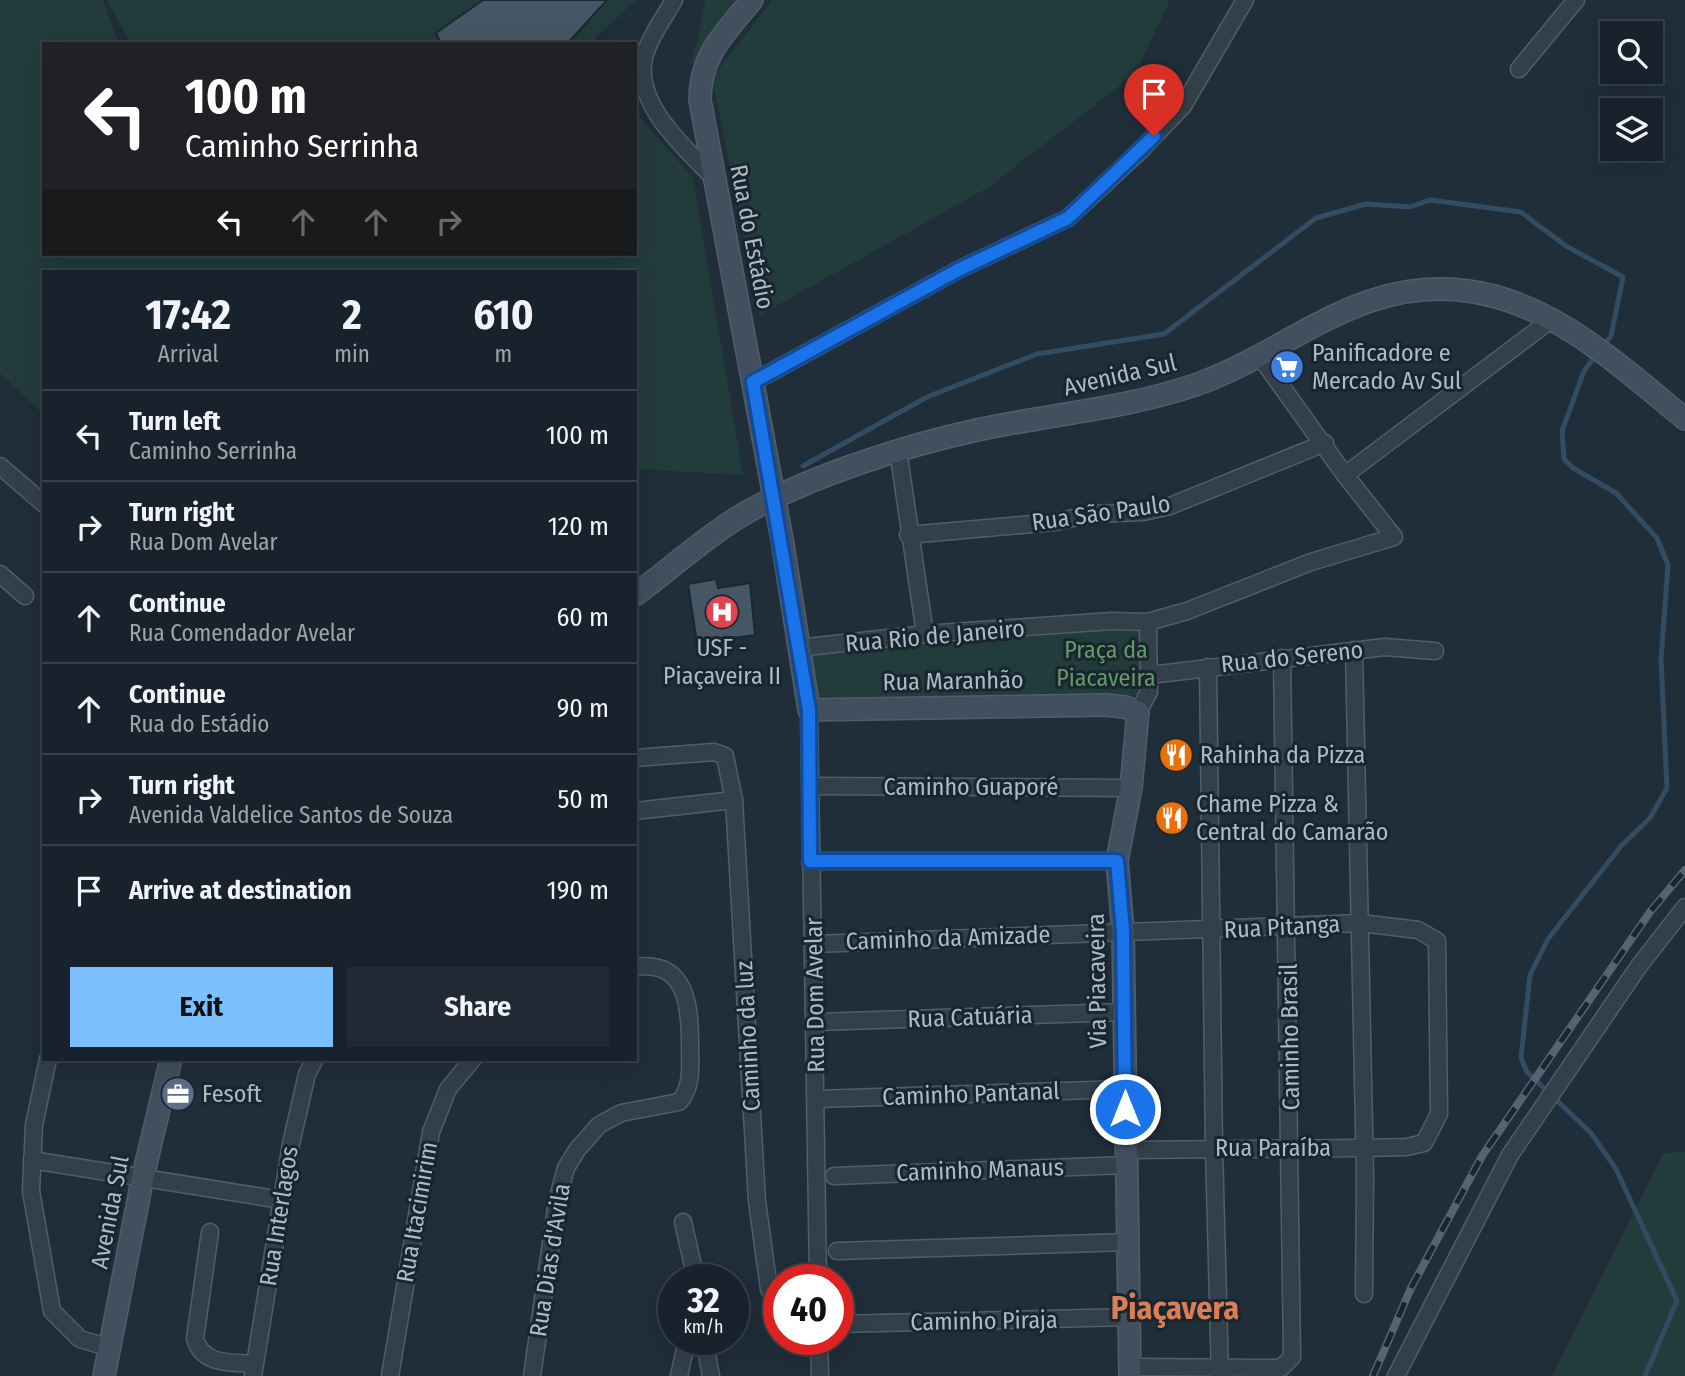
<!DOCTYPE html>
<html lang="en">
<head>
<meta charset="utf-8">
<style>
	body { margin:0; font-family:"Fira Sans Condensed",sans-serif; background:#212a34; color:#f1f3f6; height:100vh; display:flex; flex-direction:column; font-size:26px; white-space:nowrap }
	* { box-sizing:border-box; margin:0 }
	p { font-size:23px; color:#9fa4a9 }
	.icon { flex:none; width:38px; height:38px; fill:none; stroke:currentColor; stroke-width:2; stroke-linecap:round; stroke-linejoin:round }
	.map { position:relative; flex:1; overflow:hidden }
	.drawer { position:absolute; left:42px; top:270px; width:595px; height:791px; display:flex; flex-direction:column; background:#18222c; border-radius:0px; box-shadow:0 7px 28px #0002,0 0 0 2px #363f48 }
	.drawer>* { flex:none }
	.banner { position:absolute; left:42px; top:42px; width:595px; height:214px; border-radius:0px; box-shadow:0 7px 28px #0002,0 0 0 2px #363f48; background:#202124; color:#fff; overflow:hidden }
	.tools { position:absolute; left:1600px; top:21px; display:grid; gap:14px }
	.tools a { display:grid; place-items:center; width:63px; height:63px; border-radius:0px; background:#18222c; box-shadow:0 7px 28px #0002,0 0 0 2px #363f48; font-size:35px }
	.speed { position:absolute; left:658px; top:1264px; display:flex; gap:14px; font-size:35px; font-weight:700; text-align:center }
	.speed>* { display:grid; place-content:center; width:91px; height:91px; border-radius:50%; background:#18222c; box-shadow:0 7px 28px #0002,0 0 0 2px #363f48; line-height:1 }
	.speed small { font-size:18px; font-weight:400 }
	.speed .limit { border:10px solid #d22; background:#fff; color:#111 }
	.pin { position:absolute; display:grid; place-items:center; width:60px; height:60px; color:#fff; margin:-72px -30px; border-radius:50% 50% 50% 0; rotate:-45deg; box-shadow:0 0 7px #0007 }
	.pin .icon { rotate:45deg }
	.me { position:absolute; width:77px; margin:-38px; rotate:0deg; stroke-linejoin:round; filter:drop-shadow(0 0 5px #0008) }
	.turn { display:flex; align-items:center; gap:24px; height:147px; padding:0 28px; font-size:32px }
	.turn .icon { width:91px; height:91px; stroke-width:2.5 }
	.turn b { display:block; font-size:49px; line-height:60px }
	.lanes { display:flex; align-items:center; height:66px; padding:0 28px; background:#0003; justify-content:center; gap:35px; direction:ltr }
	.lanes .off { opacity:.35 }
	.eta { display:flex; justify-content:space-evenly; align-items:center; height:119px; text-align:center }
	.eta b { font-size:42px; font-weight:700; line-height:49px }
	.button { display:flex; gap:14px; margin-top:auto; padding:14px 28px }
	.button a { flex:1; height:80px; border-radius:0px; background:#7bbffe; color:#111; font-size:28px; font-weight:700; line-height:80px; text-align:center }
	.button a+a { background:#212a34; color:#f1f3f6 }
	ul { padding:0; list-style:none }
	li { display:flex; align-items:center; gap:21px; height:91px; padding:0 28px; border-top:2px solid #363f48 }
	li div { flex:1 }
	li b { display:block; font-size:26px }
	li em { font-style:normal }
	.map>svg:first-child { display:block }
	.green { fill:#223b3b }
	.lines { fill:none; stroke-linecap:round; stroke-linejoin:round }
	.stream { stroke:#324d63; stroke-width:5 }
	.building { fill:#455664; stroke:#1b2731; stroke-width:2 }
	.street-casing { stroke:#515e68; stroke-width:19 }
	.secondary-casing { stroke:#515e68; stroke-width:24 }
	.street { stroke:#33404a; stroke-width:16 }
	.secondary { stroke:#414f5e; stroke-width:21 }
	.rail-casing { stroke:#556472; stroke-width:8 }
	.rail { stroke:#19252f; stroke-width:5; stroke-dasharray:16; stroke-linecap:butt }
	.route-casing { stroke:#114b97; stroke-width:18 }
	.route { stroke:#1a73e8; stroke-width:12 }
	.labels { text-anchor:middle; dominant-baseline:central; stroke-width:6; stroke-linejoin:round; paint-order:stroke }
	.street-label { font-size:24px; fill:#aebbc7; stroke:#19252f }
	.poi-label { font-size:24px; fill:#aebbc7; stroke:#19252f; text-anchor:start }
	.park-label { font-size:24px; fill:#649969; stroke:#19252f }
	.district-label { font-size:32px; font-weight:bold; fill:#da7e55; stroke:#19252f }
</style>
</head>
<body>
<div class="map">
<svg width="1685" height="1376" viewBox="0 0 1685 1376">
	<rect width="100%" height="100%" fill="#202e3a"/>
	<g class="green">
		<polygon points="0,0 103,0 119,44 44,44 44,254 635,254 635,112 693,178 743,475 635,469 635,271 44,271 44,415 0,373"/>
		<polygon points="107,0 636,0 589,44 131,44"/>
		<polygon points="706,0 743,0 691,66"/>
		<polygon points="772,0 1170,0 1135,74 989,187 760,315 712,78"/>
		<polygon points="1139,628 1142,695 814,700 807,654"/>
		<polygon points="1685,1152 1685,1376 1552,1376 1663,1153"/>
	</g>
	<g class="lines">
		<g class="stream">
			<polyline points="1596,355 1584,371 1562,431 1564,459 1573,468 1616,493 1657,538 1668,565 1661,659 1667,788 1650,818 1621,846 1548,939 1530,975 1521,1058 1527,1072 1591,1133 1616,1169 1677,1301 1645,1376"/>
			<polyline points="803,466 927,397 1037,354 1164,334 1316,218 1366,204 1410,207 1430,200 1521,212 1566,246 1623,277 1611,336 1602,347"/>
		</g>
	</g>
	<g class="building">
		<polygon points="483,0 607,0 567,44 441,44 436,33"/>
		<polygon points="716,579 718,588 750,583 755,635 697,643 688,584"/>
	</g>
	<g class="lines">
		<g class="street-casing">
			<g id="street">
				<path d="M674,0C664,18 648,39 644,59C634,104 685,148 713,177"/>
				<polyline points="1519,69 1576,0"/>
				<polyline points="753,382 958,270 1068,218 1140,151 1183,106 1245,0"/>
				<polyline points="898,450 925,634"/>
				<polyline points="0,466 44,504"/>
				<polyline points="1345,475 1552,319"/>
				<polyline points="908,535 1055,522 1092,514 1143,512 1170,506 1325,443"/>
				<polyline points="0,574 25,596"/>
				<polyline points="798,648 925,634 1112,621 1148,622 1187,611 1311,562 1394,537 1345,475 1259,355"/>
				<polyline points="1354,650 1365,1176 1364,1294"/>
				<polyline points="1208,667 1214,1148 1220,1376"/>
				<polyline points="1150,675 1385,647 1435,651"/>
				<path d="M809,710C813,900 815,1090 818,1279"/>
				<polyline points="1138,712 1149,692 1148,622"/>
				<polyline points="635,758 714,752 725,756 734,800 757,1201 769,1289 779,1308"/>
				<polyline points="811,786 1131,788"/>
				<polyline points="635,811 734,800"/>
				<polyline points="810,861 1117,861"/>
				<polyline points="816,944 1361,923 1418,930 1437,941 1439,1114 1424,1143 1407,1147 1363,1148 1126,1150"/>
				<polyline points="816,1022 1124,1012"/>
				<polyline points="48,1059 34,1125 31,1191 52,1311 80,1339 110,1348"/>
				<polyline points="817,1099 1124,1089"/>
				<polyline points="32,1160 281,1200"/>
				<polyline points="834,1176 1126,1165"/>
				<polyline points="683,1222 696,1279"/>
				<path d="M210,1232L195,1339C203,1366 232,1362 255,1364"/>
				<polyline points="837,1251 1129,1242"/>
				<polyline points="838,1324 1129,1317"/>
				<polyline points="704,1339 711,1376"/>
				<polyline points="819,1339 820,1376"/>
				<polyline points="1131,1367 1281,1368 1292,1357 1282,658"/>
				<polyline points="253,1376 291,1144 307,1074 315,1059"/>
				<polyline points="390,1376 431,1132 448,1089 473,1059"/>
				<path d="M532,1376L557,1201L566,1168L577,1150L599,1125L621,1113L679,1102C693,1087 690,1065 690,1045C690,1006 687,960 635,967"/>
				<polyline points="679,1376 687,1339"/>
				<polyline points="1396,1376 1510,1155 1639,966 1685,907"/>
			</g>
		</g>
		<g class="secondary-casing">
			<g id="secondary">
				<path d="M752,0C725,33 700,55 700,100L782,539L809,710L1106,705L1125,707L1138,712L1131,788L1117,861L1123,931L1130,1376"/>
				<path d="M635,595C669,570 702,540 737,518C801,479 903,446 977,430C1051,414 1126,409 1198,384C1292,350 1359,276 1468,291C1553,302 1621,367 1685,419"/>
				<polyline points="104,1376 143,1176 171,1059"/>
			</g>
		</g>
		<use href="#street" class="street"/>
		<use href="#secondary" class="secondary"/>
		<g class="rail-casing">
			<polyline id="rail" points="1373,1376 1411,1288 1482,1156 1650,912 1685,870"/>
		</g>
		<use href="#rail" class="rail"/>
	</g>
	<g class="lines">
		<g class="route-casing">
			<polyline id="route" points="1125,1109 1123,931 1117,861 810,861 809,710 753,382 958,270 1068,218 1154,136"/>
		</g>
		<use href="#route" class="route"/>
	</g>
	<defs>
		<g id="supermarket-disc" transform="scale(1.75)"><circle r="9.5" fill="#3f7fe0" stroke="#19252f"/><path d="M-6-5.5h2.5l.6 2H6L4.5 2H-2.5L-4.4-4H-6ZM-1.5 3.2a1.3 1.3 0 1 0 .1 0ZM3 3.2a1.3 1.3 0 1 0 .1 0Z" fill="#fff"/></g>
		<g id="hospital-disc" transform="scale(1.75)"><circle r="9.5" fill="#e0444e" stroke="#19252f"/><path d="M-5-5h3v3.5h4V-5h3V5h-3V1.5h-4V5h-3Z" fill="#fff"/></g>
		<g id="restaurant-disc" transform="scale(1.75)"><circle r="9.5" fill="#e8710a" stroke="#19252f"/><path d="M-5-6h1v4h1v-4h1v4h1v-4h1v5L-1.5 .5V6h-2V.5L-5-1ZM5-6V6H3V1.5H1.5Q1.5-4 5-6Z" fill="#fff"/></g>
		<g id="office-disc" transform="scale(1.75)"><circle r="9.5" fill="#5c6f8a" stroke="#19252f"/><path d="M-6-3h4V-5.5h4V-3h4V5H-6ZM-1-4.5V-3h2v-1.5ZM-6 0V1H6V0Z" fill="#fff"/></g>
	</defs>
	<g fill-rule="evenodd">
		<use href="#supermarket-disc" x="1287" y="367"/>
		<use href="#hospital-disc" x="722" y="612"/>
		<use href="#restaurant-disc" x="1176" y="755"/>
		<use href="#restaurant-disc" x="1172" y="818"/>
		<use href="#office-disc" x="178" y="1094"/>
	</g>
	<g class="labels">
		<g class="street-label">
			<text transform="translate(752 237) rotate(79)">Rua do Estádio</text>
			<text transform="translate(1120 375) rotate(-13)">Avenida Sul</text>
			<text transform="translate(1101 513) rotate(-8)">Rua São Paulo</text>
			<text transform="translate(935 636) rotate(-5)">Rua Rio de Janeiro</text>
			<text transform="translate(1292 657) rotate(-6)">Rua do Sereno</text>
			<text transform="translate(953 681) rotate(-1)">Rua Maranhão</text>
			<text x="971" y="787">Caminho Guaporé</text>
			<text transform="translate(1282 927) rotate(-3)">Rua Pitanga</text>
			<text transform="translate(948 938) rotate(-2)">Caminho da Amizade</text>
			<text transform="translate(1097 981) rotate(-91)">Via Piacaveira</text>
			<text transform="translate(815 995) rotate(-91)">Rua Dom Avelar</text>
			<text transform="translate(970 1017) rotate(-2)">Rua Catuária</text>
			<text transform="translate(748 1036) rotate(-93)">Caminho da luz</text>
			<text transform="translate(1290 1037) rotate(-91)">Caminho Brasil</text>
			<text transform="translate(971 1094) rotate(-2)">Caminho Pantanal</text>
			<text x="1273" y="1148">Rua Paraíba</text>
			<text transform="translate(980 1170) rotate(-2)">Caminho Manaus</text>
			<text transform="translate(110 1212) rotate(-79)">Avenida Sul</text>
			<text transform="translate(417 1212) rotate(-80)">Rua Itacimirim</text>
			<text transform="translate(279 1216) rotate(-81)">Rua Interlagos</text>
			<text transform="translate(550 1260) rotate(-81)">Rua Dias d'Avila</text>
			<text transform="translate(984 1321) rotate(-1)">Caminho Piraja</text>
		</g>
		<g class="poi-label">
			<text x="1312" y="353">Panificadore e<tspan x="1312" dy="28">Mercado Av Sul</tspan></text>
			<text x="722" y="648" text-anchor="middle">USF -<tspan x="722" dy="28">Piaçaveira II</tspan></text>
			<text x="1200" y="755">Rahinha da Pizza</text>
			<text x="1196" y="804">Chame Pizza &amp;<tspan x="1196" dy="28">Central do Camarão</tspan></text>
			<text x="202" y="1094">Fesoft</text>
		</g>
		<g class="park-label">
			<text x="1106" y="650">Praça da<tspan x="1106" dy="28">Piacaveira</tspan></text>
		</g>
		<g class="district-label">
			<text x="1175" y="1308">Piaçavera</text>
		</g>
	</g>
</svg>
<div class="tools">
<a><svg class="icon" aria-label="search" viewBox="0 0 24 24"><circle cx="10" cy="10" r="6"/><path d="M15 15l6 6"/></svg></a>
<a><svg class="icon" aria-label="layers" viewBox="0 0 24 24"><path d="M12 4l9 5-9 5-9-5zM3 14l9 5 9-5"/></svg></a>
</div>
<div class="speed"><div>32<small>km/h</small></div><div class="limit">40</div></div>
<div class="pin" style="left:1154px;top:136px;background:#d93025"><svg class="icon" aria-label="arrive" viewBox="0 0 24 24"><path d="M6 21V4h12l-3 4 3 4H6"/></svg></div>
<svg class="me" style="left:1125px;top:1109px" viewBox="-20 -20 40 40"><circle r="17" fill="#1a73e8" stroke="#fff" stroke-width="3"/><path d="M0-11L8 9 0 5-8 9z" fill="#fff"/></svg>
<div class="banner">
<div class="turn"><svg class="icon" aria-label="left" viewBox="0 0 24 24"><path d="M17 20v-9H6M10 6l-5 5 5 5"/></svg><div><b>100 m</b>Caminho Serrinha</div></div>
<div class="lanes"><svg class="icon" aria-label="left" viewBox="0 0 24 24"><path d="M17 20v-9H6M10 6l-5 5 5 5"/></svg><svg class="icon off" aria-label="ahead" viewBox="0 0 24 24"><path d="M12 20V5M6 11l6-6 6 6"/></svg><svg class="icon off" aria-label="ahead" viewBox="0 0 24 24"><path d="M12 20V5M6 11l6-6 6 6"/></svg><svg class="icon off" aria-label="right" viewBox="0 0 24 24"><path d="M7 20v-9h11M14 6l5 5-5 5"/></svg></div>
</div>
<section class="drawer">
<div class="eta">
<div><b>17:42</b><p>Arrival</p></div>
<div><b>2</b><p>min</p></div>
<div><b>610</b><p>m</p></div>
</div>
<ul>
<li><svg class="icon" aria-label="left" viewBox="0 0 24 24"><path d="M17 20v-9H6M10 6l-5 5 5 5"/></svg><div><b>Turn left</b><p>Caminho Serrinha</p></div><em>100 m</em></li>
<li><svg class="icon" aria-label="right" viewBox="0 0 24 24"><path d="M7 20v-9h11M14 6l5 5-5 5"/></svg><div><b>Turn right</b><p>Rua Dom Avelar</p></div><em>120 m</em></li>
<li><svg class="icon" aria-label="ahead" viewBox="0 0 24 24"><path d="M12 20V5M6 11l6-6 6 6"/></svg><div><b>Continue</b><p>Rua Comendador Avelar</p></div><em>60 m</em></li>
<li><svg class="icon" aria-label="ahead" viewBox="0 0 24 24"><path d="M12 20V5M6 11l6-6 6 6"/></svg><div><b>Continue</b><p>Rua do Estádio</p></div><em>90 m</em></li>
<li><svg class="icon" aria-label="right" viewBox="0 0 24 24"><path d="M7 20v-9h11M14 6l5 5-5 5"/></svg><div><b>Turn right</b><p>Avenida Valdelice Santos de Souza</p></div><em>50 m</em></li>
<li><svg class="icon" aria-label="arrive" viewBox="0 0 24 24"><path d="M6 21V4h12l-3 4 3 4H6"/></svg><div><b>Arrive at destination</b></div><em>190 m</em></li>
</ul>
<div class="button"><a>Exit</a><a>Share</a></div>
</section>
</div>
</body>
</html>
